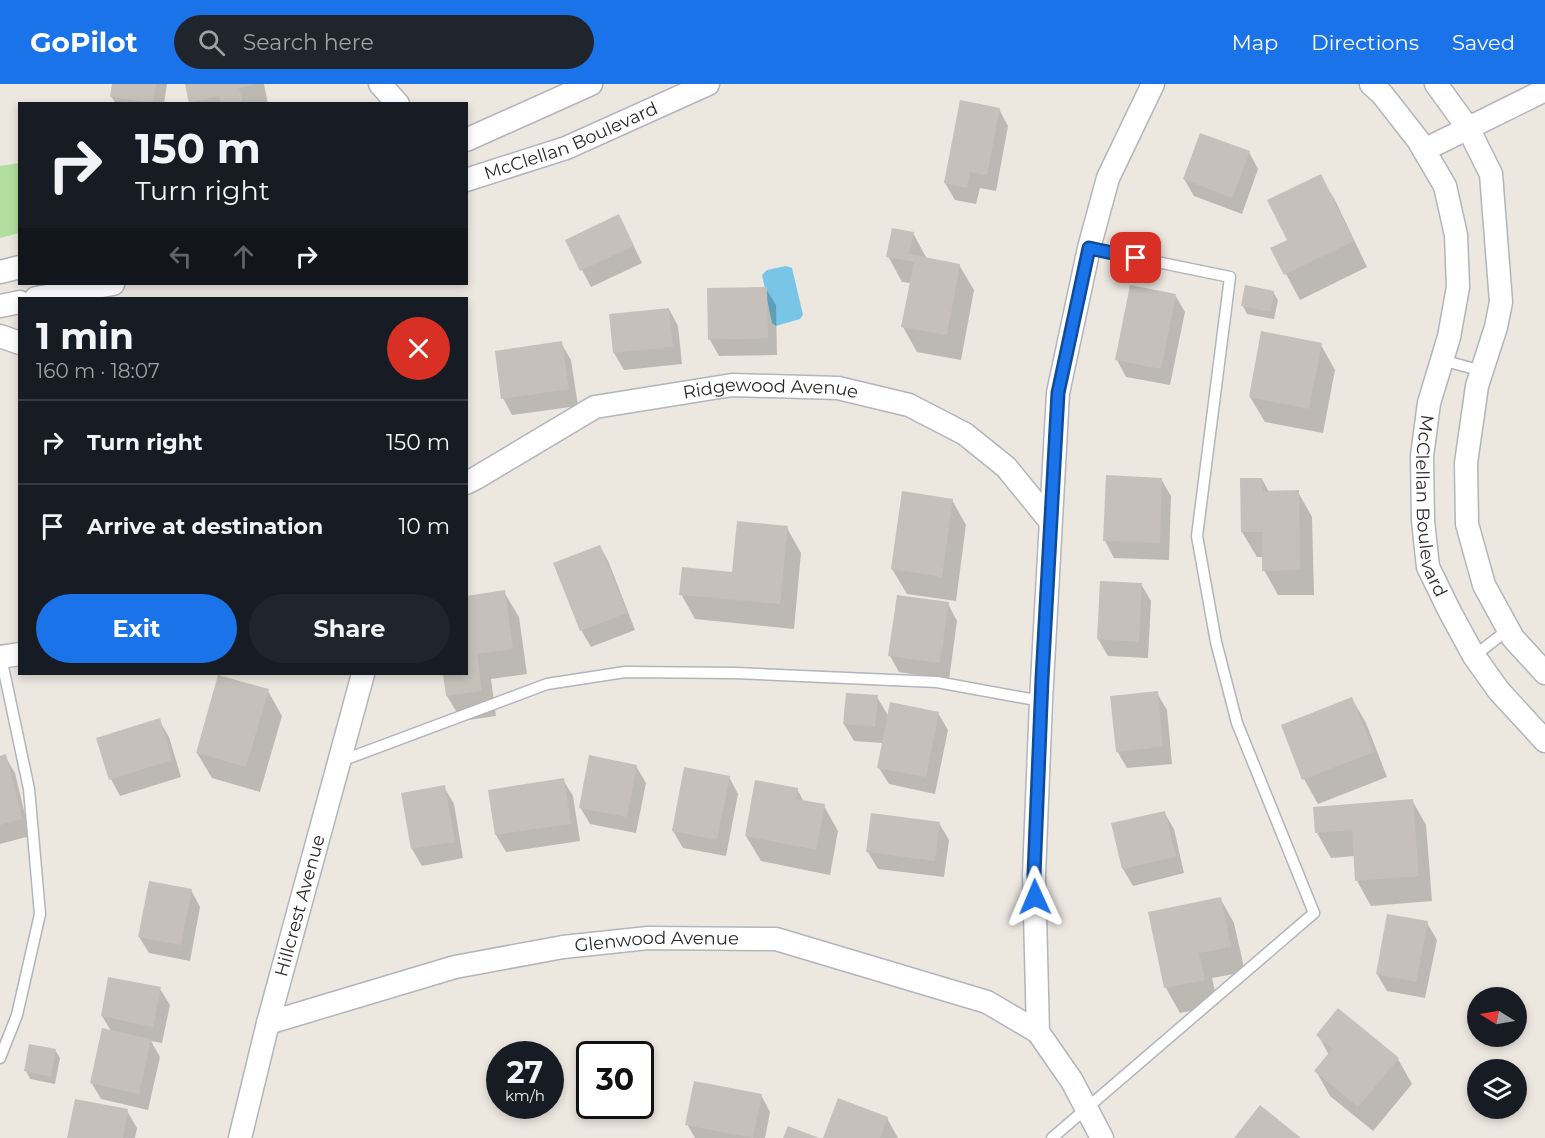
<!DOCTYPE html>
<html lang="en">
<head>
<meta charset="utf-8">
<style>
	body { margin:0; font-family:Montserrat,sans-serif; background:#20242c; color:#f1f3f6; height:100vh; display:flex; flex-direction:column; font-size:22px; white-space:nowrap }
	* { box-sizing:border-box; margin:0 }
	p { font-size:20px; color:#9ea1a6 }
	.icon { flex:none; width:33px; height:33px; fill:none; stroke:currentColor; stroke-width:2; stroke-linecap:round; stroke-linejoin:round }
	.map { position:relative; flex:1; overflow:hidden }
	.details { position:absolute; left:18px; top:213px; width:450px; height:378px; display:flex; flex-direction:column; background:#171b24; border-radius:0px; box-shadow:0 3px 9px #0003 }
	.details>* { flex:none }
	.hud { position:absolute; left:18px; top:18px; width:450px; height:183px; border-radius:0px; box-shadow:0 3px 9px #0003; background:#171b24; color:#f1f3f6; overflow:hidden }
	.needle { width:39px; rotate:281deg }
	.tools { position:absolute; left:1467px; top:903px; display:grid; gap:12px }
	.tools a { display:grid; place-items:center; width:60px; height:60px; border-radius:50%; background:#171b24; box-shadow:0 3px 9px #0003; font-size:30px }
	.speed { position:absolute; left:486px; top:957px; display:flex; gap:12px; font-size:30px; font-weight:700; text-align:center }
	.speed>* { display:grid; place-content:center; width:78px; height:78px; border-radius:50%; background:#171b24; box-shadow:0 3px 9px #0003; line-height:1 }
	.speed small { font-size:15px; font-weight:400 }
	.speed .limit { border:3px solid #111; border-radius:9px; background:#fff; color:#111 }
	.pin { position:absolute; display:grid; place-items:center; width:51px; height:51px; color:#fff; margin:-26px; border-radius:12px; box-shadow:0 3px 9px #0006 }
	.me { position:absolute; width:66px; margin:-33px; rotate:359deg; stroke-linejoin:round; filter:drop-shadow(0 0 4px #0008) }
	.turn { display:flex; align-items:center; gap:21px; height:126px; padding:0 18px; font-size:27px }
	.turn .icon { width:78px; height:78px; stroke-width:2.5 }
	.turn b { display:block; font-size:42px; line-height:51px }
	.lanes { display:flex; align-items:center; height:57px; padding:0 18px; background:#0003; justify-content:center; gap:30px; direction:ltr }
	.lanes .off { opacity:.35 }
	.round { display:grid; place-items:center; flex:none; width:63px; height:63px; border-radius:32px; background:#20242c }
	.headline { display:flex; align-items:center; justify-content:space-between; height:102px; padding:0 18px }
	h1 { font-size:36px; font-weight:700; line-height:45px }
	.primary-button { display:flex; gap:12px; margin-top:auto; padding:12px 18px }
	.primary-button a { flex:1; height:69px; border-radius:36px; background:#1a73e8; color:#fff; font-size:24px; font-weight:700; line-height:69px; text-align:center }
	.primary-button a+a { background:#20242c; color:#f1f3f6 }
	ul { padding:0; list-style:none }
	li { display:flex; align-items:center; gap:18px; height:84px; padding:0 18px; border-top:2px solid #363941 }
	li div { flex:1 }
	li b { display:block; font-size:22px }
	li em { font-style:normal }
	header { display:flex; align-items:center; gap:36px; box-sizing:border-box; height:84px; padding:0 30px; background:#1a73e8; color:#fff }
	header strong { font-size:28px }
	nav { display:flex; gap:33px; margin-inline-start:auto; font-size:21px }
	.search { width:420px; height:54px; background:#20242c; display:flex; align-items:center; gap:15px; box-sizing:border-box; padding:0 21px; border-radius:33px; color:#9ea1a6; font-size:22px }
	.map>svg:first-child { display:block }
	.green { fill:#b2df9f }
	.water { fill:#79c5e7 }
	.shadow { fill:#0003 }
	.building { fill:#c5c1ba }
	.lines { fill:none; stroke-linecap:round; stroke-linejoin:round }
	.service-casing { stroke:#b2b4be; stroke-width:13 }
	.minor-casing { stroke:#b2b4be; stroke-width:25 }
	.service { stroke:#fff; stroke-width:10 }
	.minor { stroke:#fff; stroke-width:22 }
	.route-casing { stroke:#114b97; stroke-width:15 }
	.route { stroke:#1a73e8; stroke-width:10 }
	.labels { text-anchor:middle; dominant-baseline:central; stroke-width:4.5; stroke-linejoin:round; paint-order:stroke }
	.street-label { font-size:18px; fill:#2b2b2b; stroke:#fff }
</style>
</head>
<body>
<header>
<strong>GoPilot</strong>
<div class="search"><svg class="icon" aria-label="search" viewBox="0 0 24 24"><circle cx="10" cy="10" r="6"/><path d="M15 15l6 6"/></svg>Search here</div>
<nav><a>Map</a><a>Directions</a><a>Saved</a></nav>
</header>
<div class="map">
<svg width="1545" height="1054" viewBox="0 0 1545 1054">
	<rect width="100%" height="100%" fill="#ece7df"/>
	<polygon class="green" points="19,79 19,149 0,154 0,82"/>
	<polygon class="water" points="786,182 792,184 803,231 800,235 776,242 772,239 762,191 767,186"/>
	<g class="shadow">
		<polygon points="113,0 167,0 164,20 116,20 111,12"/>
		<polygon points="186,0 264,0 268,20 191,20"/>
		<polygon points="999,25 1008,42 996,107 980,104 976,120 955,116 945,99"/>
		<polygon points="1249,68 1258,85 1242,130 1194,112 1184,95"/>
		<polygon points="1320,92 1335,116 1367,183 1300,216 1272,164 1289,156"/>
		<polygon points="619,132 642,179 591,203 567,157"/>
		<polygon points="913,149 927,175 959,181 974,206 961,276 917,268 903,243 911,199 902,198 888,172"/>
		<polygon points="766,205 776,221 777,271 719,272 710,256"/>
		<polygon points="1273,208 1278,216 1274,235 1247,230 1243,222"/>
		<polygon points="1175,211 1185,228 1170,301 1126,293 1117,276"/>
		<polygon points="669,225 678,242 682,280 624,286 614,269 611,231"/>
		<polygon points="561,259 571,276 578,322 512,331 503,314"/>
		<polygon points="1321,261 1335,286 1323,349 1265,338 1250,313"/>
		<polygon points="1161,395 1171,412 1169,476 1114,474 1105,457"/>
		<polygon points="1262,395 1269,408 1298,408 1312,433 1314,511 1278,511 1264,486 1264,473 1257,473 1242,448"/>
		<polygon points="952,416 966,441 956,517 907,510 892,485"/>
		<polygon points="787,444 801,469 794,545 695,535 681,510 733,490"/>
		<polygon points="600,462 609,479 635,546 591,563 581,546"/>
		<polygon points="1141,500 1151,517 1148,574 1108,572 1098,555"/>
		<polygon points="504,508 519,533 527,590 491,595 496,632 462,637 447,612 444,590 466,590"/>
		<polygon points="948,520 957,537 949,596 899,588 890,572"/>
		<polygon points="268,607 282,632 260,708 212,694 197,669"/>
		<polygon points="1157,609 1167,626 1172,680 1127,684 1117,667"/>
		<polygon points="877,613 889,633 938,629 948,646 935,710 889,700 879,684 883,659 854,657 844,640"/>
		<polygon points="1352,615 1366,639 1387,693 1318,720 1304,695"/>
		<polygon points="159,636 169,653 181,693 120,712 111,695"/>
		<polygon points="5,672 15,689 30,752 0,760 0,673"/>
		<polygon points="636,682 646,699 636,749 590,740 580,723"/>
		<polygon points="729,693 738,710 726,772 683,764 673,747"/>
		<polygon points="563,696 573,712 580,757 506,768 496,751 490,707"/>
		<polygon points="444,703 454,720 463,774 422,782 412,765"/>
		<polygon points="797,705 804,718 824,722 838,747 830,791 761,777 746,752"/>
		<polygon points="1412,716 1426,741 1432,817 1371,822 1357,797 1355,772 1331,774 1317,749"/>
		<polygon points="1164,728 1174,745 1184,789 1133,802 1123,785 1113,740"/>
		<polygon points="939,739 949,756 944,793 878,785 868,768"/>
		<polygon points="191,806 200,823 190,877 149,869 139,853"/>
		<polygon points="1220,814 1234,839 1245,888 1212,894 1218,921 1180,929 1166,904 1150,829"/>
		<polygon points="1427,839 1437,856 1425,914 1387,907 1377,890"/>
		<polygon points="160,905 170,921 162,959 151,957 160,973 148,1026 101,1015 91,998 111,947 102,932"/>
		<polygon points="1318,951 1398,975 1412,1000 1373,1047 1330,1012 1316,987 1329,971"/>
		<polygon points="55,966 60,974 55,1000 30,995 26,987"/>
		<polygon points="761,1011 770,1028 765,1054 695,1054 687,1040"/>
		<polygon points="127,1027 137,1044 135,1054 69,1054"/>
		<polygon points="887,1034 898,1054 824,1054"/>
	</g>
	<g class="building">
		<polygon points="112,0 156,0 153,19 110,13"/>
		<polygon points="185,0 254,0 254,1 239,4 243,20 221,20 219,12 189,19"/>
		<polygon points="960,16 1000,24 987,91 970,88 967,104 944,99"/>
		<polygon points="1200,49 1250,67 1232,114 1183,95"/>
		<polygon points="1321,90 1354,157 1284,191 1270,164 1287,156 1267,116"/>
		<polygon points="619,130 634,162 580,187 565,156"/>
		<polygon points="892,144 914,148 909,170 960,180 947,251 901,243 914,178 886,173"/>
		<polygon points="1130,201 1176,210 1161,285 1115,276"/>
		<polygon points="1245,201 1274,207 1270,228 1241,222"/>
		<polygon points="767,203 768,254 708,256 707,204"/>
		<polygon points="669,224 673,263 613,269 609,230"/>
		<polygon points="1261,247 1322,259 1309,325 1249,313"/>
		<polygon points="562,257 569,305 501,315 495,267"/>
		<polygon points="1106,391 1162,394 1160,459 1103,457"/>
		<polygon points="1240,394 1262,394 1263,407 1299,406 1300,486 1262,487 1262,448 1241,448"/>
		<polygon points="902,407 953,415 942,493 891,485"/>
		<polygon points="737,437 788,442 780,520 679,511 682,483 732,488"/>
		<polygon points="600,461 627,529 580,547 553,479"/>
		<polygon points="1100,497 1142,499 1139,558 1097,555"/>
		<polygon points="505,506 513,565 477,570 482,607 446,612 443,590 466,590 466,512"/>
		<polygon points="897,511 949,518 940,579 888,572"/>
		<polygon points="218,591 269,605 246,683 196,669"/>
		<polygon points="1158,607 1163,663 1116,668 1110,612"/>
		<polygon points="846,609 878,611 875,643 843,640"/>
		<polygon points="1352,613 1374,668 1302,696 1281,641"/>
		<polygon points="890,618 939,628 926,693 877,684"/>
		<polygon points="160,634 172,676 109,696 96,654"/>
		<polygon points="6,670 22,735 0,741 0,672"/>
		<polygon points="589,671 637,681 627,733 579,724"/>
		<polygon points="684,683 730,692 717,756 672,747"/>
		<polygon points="564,694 571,740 495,751 488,706"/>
		<polygon points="755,696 798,704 796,715 825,720 816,766 745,752"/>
		<polygon points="445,701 455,758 411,765 401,709"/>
		<polygon points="1413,715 1419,792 1355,797 1352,746 1315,749 1313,723"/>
		<polygon points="1165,727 1176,773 1122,785 1111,739"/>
		<polygon points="871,729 940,738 935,777 866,768"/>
		<polygon points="149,797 192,805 181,861 138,853"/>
		<polygon points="1221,813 1231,863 1199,869 1205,896 1164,904 1148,828"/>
		<polygon points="1387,830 1428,837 1416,898 1376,890"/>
		<polygon points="108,893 161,903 153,943 101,932"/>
		<polygon points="1338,924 1399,974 1358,1023 1314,987 1332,965 1316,951"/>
		<polygon points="102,944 151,955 139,1010 90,999"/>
		<polygon points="29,960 56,965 51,993 24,987"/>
		<polygon points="694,997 762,1010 753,1054 685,1041"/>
		<polygon points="838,1014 888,1033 880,1054 823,1054"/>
		<polygon points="75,1015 128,1025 123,1054 67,1054"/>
		<polygon points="1260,1021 1301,1054 1234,1054"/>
		<polygon points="788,1042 819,1054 783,1054"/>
	</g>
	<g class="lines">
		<g class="service-casing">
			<g id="service">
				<polyline points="1442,276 1482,287"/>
				<polyline points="1474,572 1509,545"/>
				<polyline points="341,677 547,600 625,588 736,589 937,598 1041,617"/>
				<polyline points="0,974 17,931 40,830 29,705 1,573"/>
				<polyline points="1052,1054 1314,829 1237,639 1216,558 1197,452 1230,193 1089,164"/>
			</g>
		</g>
		<g class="minor-casing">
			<g id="minor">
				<polyline points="380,0 398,20"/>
				<path id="s1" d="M1371,0L1382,10L1418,56L1445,102L1456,151L1458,203L1449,253L1429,319L1422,372L1423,437L1428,483L1450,528L1474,572L1499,607L1545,657"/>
				<polyline points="1436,0 1468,44 1491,90 1501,218 1496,243 1477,302 1466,379 1467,440 1484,501 1513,554 1545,589"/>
				<polyline points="466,56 591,0"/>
				<polyline points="1424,66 1545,6"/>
				<path id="s2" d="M466,96L566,64L708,0"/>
				<polyline points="0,188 20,183"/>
				<polyline points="36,214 113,200"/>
				<polyline points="0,222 20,218"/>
				<polyline points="0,252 20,259"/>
				<path id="s3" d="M466,399L476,394L595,323L732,301L838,304L909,321L965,350L1006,383L1050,437"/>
				<polyline points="0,573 20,570"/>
				<path id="s4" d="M268,939L455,883L563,863L648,854L776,855L987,918L1038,948"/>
				<path id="s5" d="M240,1054L268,939L363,590"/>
				<polyline points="1102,1054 1072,997 1038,948 1034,791 1041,617 1058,309 1089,164 1108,94 1153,0"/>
			</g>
		</g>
		<use href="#service" class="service"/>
		<use href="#minor" class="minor"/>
	</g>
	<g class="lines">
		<g class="route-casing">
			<polyline id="route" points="1035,813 1034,791 1042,595 1058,309 1089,164 1136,174"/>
		</g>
		<use href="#route" class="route"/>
	</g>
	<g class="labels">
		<g class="street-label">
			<text stroke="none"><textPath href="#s2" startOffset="112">McClellan Boulevard</textPath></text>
			<text stroke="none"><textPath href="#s3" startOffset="327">Ridgewood Avenue</textPath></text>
			<text stroke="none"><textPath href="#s1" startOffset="453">McClellan Boulevard</textPath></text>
			<text stroke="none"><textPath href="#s5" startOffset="240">Hillcrest Avenue</textPath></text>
			<text stroke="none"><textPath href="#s4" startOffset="399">Glenwood Avenue</textPath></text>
		</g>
	</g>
</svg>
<div class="tools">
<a><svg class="needle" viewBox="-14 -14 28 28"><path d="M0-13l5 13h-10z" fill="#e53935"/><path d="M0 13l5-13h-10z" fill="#9ea1a6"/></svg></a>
<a><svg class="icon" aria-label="layers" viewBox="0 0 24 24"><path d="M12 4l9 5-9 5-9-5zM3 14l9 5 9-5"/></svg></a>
</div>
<div class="speed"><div>27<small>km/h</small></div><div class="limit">30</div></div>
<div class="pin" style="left:1136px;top:174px;background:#d93025"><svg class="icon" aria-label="arrive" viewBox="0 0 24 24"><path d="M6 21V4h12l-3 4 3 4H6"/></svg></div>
<svg class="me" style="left:1035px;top:813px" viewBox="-20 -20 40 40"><path d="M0-17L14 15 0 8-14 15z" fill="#1a73e8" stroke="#fff" stroke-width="4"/></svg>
<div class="hud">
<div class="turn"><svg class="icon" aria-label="right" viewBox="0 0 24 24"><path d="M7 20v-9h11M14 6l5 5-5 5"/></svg><div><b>150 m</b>Turn right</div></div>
<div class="lanes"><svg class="icon off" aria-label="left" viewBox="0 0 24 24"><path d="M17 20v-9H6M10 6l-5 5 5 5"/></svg><svg class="icon off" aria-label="ahead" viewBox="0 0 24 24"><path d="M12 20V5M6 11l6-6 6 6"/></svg><svg class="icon" aria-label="right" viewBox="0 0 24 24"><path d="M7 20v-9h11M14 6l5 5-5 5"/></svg></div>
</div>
<section class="details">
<div class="headline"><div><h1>1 min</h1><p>160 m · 18:07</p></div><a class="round" style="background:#d93025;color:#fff"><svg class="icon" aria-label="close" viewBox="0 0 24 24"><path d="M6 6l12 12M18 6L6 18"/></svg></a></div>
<ul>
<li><svg class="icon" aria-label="right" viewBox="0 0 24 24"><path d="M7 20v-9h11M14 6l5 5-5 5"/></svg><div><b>Turn right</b></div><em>150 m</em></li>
<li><svg class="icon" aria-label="arrive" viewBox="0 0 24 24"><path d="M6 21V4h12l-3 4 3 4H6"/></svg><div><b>Arrive at destination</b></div><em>10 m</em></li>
</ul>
<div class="primary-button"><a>Exit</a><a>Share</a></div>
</section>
</div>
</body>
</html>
